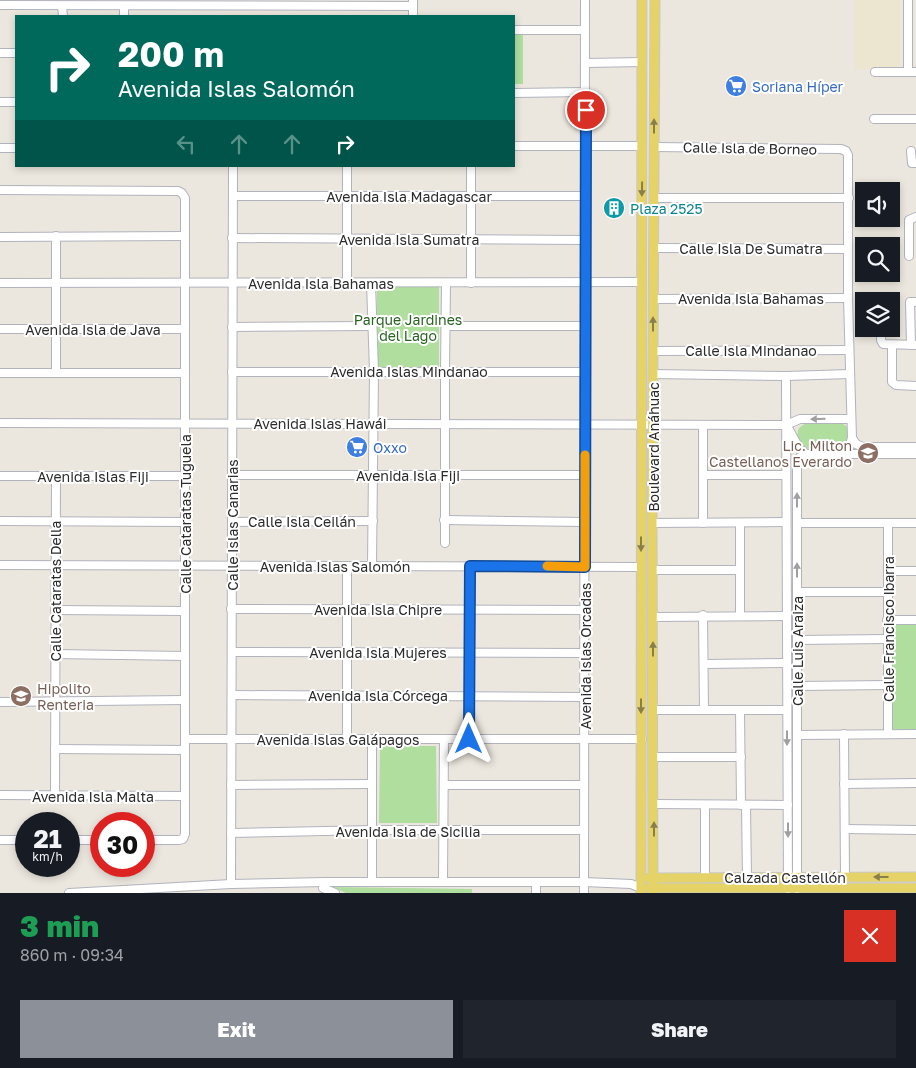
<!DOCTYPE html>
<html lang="en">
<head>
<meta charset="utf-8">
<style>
	body { margin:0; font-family:"Golos Text",sans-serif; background:#20242c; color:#f1f3f6; height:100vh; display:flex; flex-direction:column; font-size:19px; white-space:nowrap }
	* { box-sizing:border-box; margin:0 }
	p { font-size:16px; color:#9ea1a6 }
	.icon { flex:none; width:28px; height:28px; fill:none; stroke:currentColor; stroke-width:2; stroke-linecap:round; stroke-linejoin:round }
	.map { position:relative; height:893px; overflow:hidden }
	.sheet { display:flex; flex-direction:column; background:#171b24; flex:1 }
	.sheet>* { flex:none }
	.top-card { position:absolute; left:15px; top:15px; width:500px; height:152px; border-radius:0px; box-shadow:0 2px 8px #0003; background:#00695c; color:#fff; overflow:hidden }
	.tools { position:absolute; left:855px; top:182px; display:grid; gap:10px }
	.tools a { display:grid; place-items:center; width:45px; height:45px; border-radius:0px; background:#171b24; box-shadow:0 2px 8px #0003; font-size:25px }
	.speed { position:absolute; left:15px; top:812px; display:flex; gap:10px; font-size:25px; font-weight:700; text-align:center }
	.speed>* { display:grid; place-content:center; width:65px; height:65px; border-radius:50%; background:#171b24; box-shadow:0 2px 8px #0003; line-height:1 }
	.speed small { font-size:12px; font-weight:400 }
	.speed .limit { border:8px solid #d22; background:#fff; color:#111 }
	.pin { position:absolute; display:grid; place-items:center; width:42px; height:42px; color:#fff; margin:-21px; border:2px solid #fff; border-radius:50%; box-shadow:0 1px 5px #0007 }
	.me { position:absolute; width:55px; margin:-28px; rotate:0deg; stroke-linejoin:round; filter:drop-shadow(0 0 4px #0008) }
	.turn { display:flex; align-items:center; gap:18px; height:105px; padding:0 20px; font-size:22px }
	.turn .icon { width:65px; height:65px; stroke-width:2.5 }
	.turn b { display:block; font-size:35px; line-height:42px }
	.lanes { display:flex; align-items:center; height:48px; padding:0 20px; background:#0003; justify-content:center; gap:25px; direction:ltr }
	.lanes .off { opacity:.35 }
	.round { display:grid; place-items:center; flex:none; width:52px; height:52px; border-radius:0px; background:#20242c }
	.headline { display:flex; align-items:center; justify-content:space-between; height:85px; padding:0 20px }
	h1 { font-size:30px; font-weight:800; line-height:38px; color:#1e9e55 }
	.action { display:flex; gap:10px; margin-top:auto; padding:10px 20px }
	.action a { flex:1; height:58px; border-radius:0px; background:#8c9099; color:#fff; font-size:20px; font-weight:800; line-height:58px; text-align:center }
	.action a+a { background:#20242c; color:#f1f3f6 }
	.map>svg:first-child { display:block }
	.education { fill:#ece5cf }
	.green { fill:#afde9f }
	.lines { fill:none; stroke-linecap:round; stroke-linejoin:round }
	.minor-casing { stroke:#b1b3bd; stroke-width:10 }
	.major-casing { stroke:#c8c8c8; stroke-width:11 }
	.minor { stroke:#fff; stroke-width:8 }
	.major { stroke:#e6d368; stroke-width:9 }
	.oneway { fill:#887f4a }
	.oneway2 { fill:#a0a0a0 }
	.route-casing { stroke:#114b97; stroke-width:12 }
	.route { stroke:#1a73e8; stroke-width:9 }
	.slow { stroke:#f59e0b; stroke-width:9 }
	.labels { text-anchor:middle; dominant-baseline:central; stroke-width:4; stroke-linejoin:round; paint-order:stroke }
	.shop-label { font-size:14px; fill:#366cbe; stroke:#fff; text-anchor:start }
	.street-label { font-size:14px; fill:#2b2b2b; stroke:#fff }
	.culture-label { font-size:14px; fill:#0d838f; stroke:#fff; text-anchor:start }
	.park-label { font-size:14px; fill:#286320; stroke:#fff }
	.education-label { font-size:14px; fill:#785e54; stroke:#fff; text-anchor:end }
</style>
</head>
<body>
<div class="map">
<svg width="916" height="893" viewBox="0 0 916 893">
	<rect width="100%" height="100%" fill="#ece7de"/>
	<polygon class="education" points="855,0 900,0 900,70 855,69"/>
	<g class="green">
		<rect x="514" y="35" width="9" height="49"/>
		<polygon points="439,286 439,367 377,367 377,287"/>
		<polygon points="809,421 839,421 846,426 849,429 848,445 838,452 808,451 802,448 797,438 798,430 800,427"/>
		<polygon points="893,624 916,624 916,732 892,732"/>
		<polygon points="380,746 436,746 437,823 379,823"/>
		<polygon points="332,887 472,889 472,893 346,893"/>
	</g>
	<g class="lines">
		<g class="minor-casing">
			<g id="minor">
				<polyline points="413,0 413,16"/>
				<polyline points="0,5 413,6"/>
				<polyline points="62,6 63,16"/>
				<polyline points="124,6 124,16"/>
				<polyline points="514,30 585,30"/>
				<polyline points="0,53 16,53"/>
				<polyline points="586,63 642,62"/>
				<polyline points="875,72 916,72"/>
				<polyline points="908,72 908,0"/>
				<polyline points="514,93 586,92"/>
				<polyline points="0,102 16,102"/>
				<polyline points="874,119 916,119"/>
				<polyline points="514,146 642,146"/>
				<polyline points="654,147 841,149 846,151 848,155 848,298 852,438 849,448 841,454"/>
				<polyline points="0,148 16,148"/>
				<polyline points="911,151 912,163 916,163"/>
				<polyline points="471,166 471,283"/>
				<polyline points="0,190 178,191 182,193 185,198 185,834 183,839 179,840 144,840"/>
				<polyline points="233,196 585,196"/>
				<polyline points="654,198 849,198"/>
				<polyline points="56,236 56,372"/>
				<polyline points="0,237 185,236"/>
				<polyline points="232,238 585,240"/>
				<polyline points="654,248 848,249"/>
				<polyline points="909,256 909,220 916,217"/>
				<polyline points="0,283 641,282"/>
				<polyline points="347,283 347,166"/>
				<polyline points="371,283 374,371 372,566"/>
				<polyline points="653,299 848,298"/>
				<polyline points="446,326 585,326"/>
				<polyline points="232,327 372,326"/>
				<polyline points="0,329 185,329"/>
				<polyline points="881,329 881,340 883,344 916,345"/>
				<polyline points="892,345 892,382 896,385 916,386"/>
				<polyline points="911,345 910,302 916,302"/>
				<polyline points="653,351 849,350"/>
				<polyline points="232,372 586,372"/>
				<polyline points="0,373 185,373"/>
				<polyline points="653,374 786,376 850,374"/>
				<polyline points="786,376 788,889"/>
				<polyline points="0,423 786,425 800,419 851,419"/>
				<polyline points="787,426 799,448 806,454"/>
				<polyline points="852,438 856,444 863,447 916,447"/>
				<polyline points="806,454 916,454"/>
				<polyline points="232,475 585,475"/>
				<polyline points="703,475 786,475"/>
				<polyline points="0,476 185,476"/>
				<polyline points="444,520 585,522"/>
				<polyline points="0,521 185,522"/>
				<polyline points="232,522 373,521"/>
				<polyline points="652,523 785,522"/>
				<polyline points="703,523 703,425"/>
				<polyline points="797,523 916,523"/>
				<polyline points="445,543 445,371 446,283"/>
				<polyline points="0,565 641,567"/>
				<polyline points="347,566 347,739"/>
				<polyline points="652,570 740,570"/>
				<polyline points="888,571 916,571"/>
				<polyline points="797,592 888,592"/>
				<polyline points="231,609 585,610"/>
				<polyline points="55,610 185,611"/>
				<polyline points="703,615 704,710"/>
				<polyline points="740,616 740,523"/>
				<polyline points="653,617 787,616"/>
				<polyline points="887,620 916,620"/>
				<polyline points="797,640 887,639"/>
				<polyline points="232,652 585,653"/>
				<polyline points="55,654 185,656"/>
				<polyline points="704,664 787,663"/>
				<polyline points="798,686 888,685"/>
				<polyline points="232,695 584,697"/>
				<polyline points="0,702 185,700"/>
				<polyline points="653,710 787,710"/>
				<polyline points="740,710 741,805"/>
				<polyline points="844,734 845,877"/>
				<polyline points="888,734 888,523"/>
				<polyline points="797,735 916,734"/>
				<polyline points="185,739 642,739"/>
				<polyline points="469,739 471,566"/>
				<polyline points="55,749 185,750"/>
				<polyline points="653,757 741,757"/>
				<polyline points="844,784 916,783"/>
				<polyline points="231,785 372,784"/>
				<polyline points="444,785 584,785"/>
				<polyline points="0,795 185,796"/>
				<polyline points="55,796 56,476"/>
				<polyline points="654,804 788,805"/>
				<polyline points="705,805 705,878"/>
				<polyline points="746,805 747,878"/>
				<polyline points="845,829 916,830"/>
				<polyline points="231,833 372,830 584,830"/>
				<polyline points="0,840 26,840"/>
				<polyline points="69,840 101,840"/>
				<polyline points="372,882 372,739"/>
				<polyline points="443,882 444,739"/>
				<polyline points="536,882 536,893"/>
				<polyline points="231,884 233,166"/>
				<polyline points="323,888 335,893"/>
				<polyline points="797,889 797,467 800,457 806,454"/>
				<polyline points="69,893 231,884 325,882 584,882 631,884 641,888"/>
				<polyline points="584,893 585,0"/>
			</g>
		</g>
		<g class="major-casing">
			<g id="major">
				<polyline points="649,878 916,877"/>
				<polyline points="649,888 916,888"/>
				<polyline points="641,893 642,0"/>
				<polyline points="653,893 652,523 655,0"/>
			</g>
		</g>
		<use href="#minor" class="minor"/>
		<use href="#major" class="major"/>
	</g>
	<defs><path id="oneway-solid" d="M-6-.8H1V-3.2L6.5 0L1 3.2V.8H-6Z" transform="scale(1.25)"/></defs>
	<g class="oneway">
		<use href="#oneway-solid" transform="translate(654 126) rotate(-90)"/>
		<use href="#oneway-solid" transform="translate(642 189) rotate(91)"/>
		<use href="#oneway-solid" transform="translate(653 324) rotate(-90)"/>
		<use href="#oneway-solid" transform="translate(641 544) rotate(90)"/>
		<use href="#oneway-solid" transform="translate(653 649) rotate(-90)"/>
		<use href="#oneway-solid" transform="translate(641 706) rotate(90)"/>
		<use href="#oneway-solid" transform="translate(654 829) rotate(-90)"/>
		<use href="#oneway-solid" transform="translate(881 877) rotate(180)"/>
	</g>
	<g class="oneway2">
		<use href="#oneway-solid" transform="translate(818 419) rotate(179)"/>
		<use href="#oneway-solid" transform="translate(797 500) rotate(-90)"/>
		<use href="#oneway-solid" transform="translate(797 570) rotate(-90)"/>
		<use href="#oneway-solid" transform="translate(787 738) rotate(90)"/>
		<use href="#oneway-solid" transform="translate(788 830) rotate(90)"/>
	</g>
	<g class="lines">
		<g class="route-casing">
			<polyline id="route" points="469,739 470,566 585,567 586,110"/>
		</g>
		<use href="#route" class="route"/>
		<polyline class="slow" points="547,566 585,567 585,455"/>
	</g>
	<defs>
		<g id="supermarket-disc" transform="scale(1.125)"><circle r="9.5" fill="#3f7fe0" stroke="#fff"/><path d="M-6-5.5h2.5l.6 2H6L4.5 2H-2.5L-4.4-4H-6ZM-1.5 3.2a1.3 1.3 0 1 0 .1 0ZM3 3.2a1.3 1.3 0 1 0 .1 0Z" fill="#fff"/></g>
		<g id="building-disc" transform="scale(1.125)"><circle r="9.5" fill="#0f9aa8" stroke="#fff"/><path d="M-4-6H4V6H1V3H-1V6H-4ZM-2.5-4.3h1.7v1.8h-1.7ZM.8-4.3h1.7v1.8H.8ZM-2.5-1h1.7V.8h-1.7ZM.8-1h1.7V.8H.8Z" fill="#fff"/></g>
		<g id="school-disc" transform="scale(1.125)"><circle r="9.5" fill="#8d6e63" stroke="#fff"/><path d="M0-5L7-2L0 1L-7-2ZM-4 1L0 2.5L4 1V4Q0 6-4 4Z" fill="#fff"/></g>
	</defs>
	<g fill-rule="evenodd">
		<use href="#supermarket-disc" x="736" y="86"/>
		<use href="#building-disc" x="614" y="208"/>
		<use href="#supermarket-disc" x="357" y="447"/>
		<use href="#school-disc" x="868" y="453"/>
		<use href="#school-disc" x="21" y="696"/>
	</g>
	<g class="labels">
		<g class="shop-label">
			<text x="752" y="86">Soriana Híper</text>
			<text x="373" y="447">Oxxo</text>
		</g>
		<g class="street-label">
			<text transform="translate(750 148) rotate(1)">Calle Isla de Borneo</text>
			<text x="409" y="196">Avenida Isla Madagascar</text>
			<text x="409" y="239">Avenida Isla Sumatra</text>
			<text x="751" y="248">Calle Isla De Sumatra</text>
			<text x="321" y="283">Avenida Isla Bahamas</text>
			<text x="751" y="298">Avenida Isla Bahamas</text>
			<text x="93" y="329">Avenida Isla de Java</text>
			<text x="751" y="350">Calle Isla Mindanao</text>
			<text x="409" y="371">Avenida Islas Mindanao</text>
			<text x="320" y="423">Avenida Islas Hawái</text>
			<text transform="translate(653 447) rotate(-90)">Boulevard Anáhuac</text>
			<text x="408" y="475">Avenida Isla Fiji</text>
			<text x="93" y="476">Avenida Islas Fiji</text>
			<text transform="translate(185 514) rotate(-90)">Calle Cataratas Tuguela</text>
			<text x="302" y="521">Calle Isla Ceilán</text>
			<text transform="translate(232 525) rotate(-90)">Calle Islas Canarias</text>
			<text x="335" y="566">Avenida Islas Salomón</text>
			<text transform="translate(55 591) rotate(-90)">Calle Cataratas Della</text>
			<text x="378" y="609">Avenida Isla Chipre</text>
			<text transform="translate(888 629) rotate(-90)">Calle Francisco Ibarra</text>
			<text transform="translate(797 651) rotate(-90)">Calle Luis Araiza</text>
			<text x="378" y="652">Avenida Isla Mujeres</text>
			<text transform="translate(585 656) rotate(-90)">Avenida Islas Orcadas</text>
			<text x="378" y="695">Avenida Isla Córcega</text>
			<text x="338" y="739">Avenida Islas Galápagos</text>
			<text x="93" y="796">Avenida Isla Malta</text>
			<text x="408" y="831">Avenida Isla de Sicilia</text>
			<text x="785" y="877">Calzada Castellón</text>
		</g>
		<g class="culture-label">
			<text x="630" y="208">Plaza 2525</text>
		</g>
		<g class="park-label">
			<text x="408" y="319">Parque Jardines<tspan x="408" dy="16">del Lago</tspan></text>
		</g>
		<g class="education-label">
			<text x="852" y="445">Lic. Milton<tspan x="852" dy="16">Castellanos Everardo</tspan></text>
			<text x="37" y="688" text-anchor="start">Hipolito<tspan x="37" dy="16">Renteria</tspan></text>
		</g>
	</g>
</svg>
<div class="tools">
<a><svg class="icon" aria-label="sound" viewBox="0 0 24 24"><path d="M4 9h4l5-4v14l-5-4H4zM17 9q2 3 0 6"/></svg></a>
<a><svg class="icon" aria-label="search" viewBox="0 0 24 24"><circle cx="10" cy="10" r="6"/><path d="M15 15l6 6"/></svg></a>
<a><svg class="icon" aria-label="layers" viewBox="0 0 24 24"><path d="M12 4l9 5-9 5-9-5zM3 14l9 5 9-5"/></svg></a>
</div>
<div class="speed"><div>21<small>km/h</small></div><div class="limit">30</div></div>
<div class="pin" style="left:586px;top:110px;background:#d93025"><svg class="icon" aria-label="arrive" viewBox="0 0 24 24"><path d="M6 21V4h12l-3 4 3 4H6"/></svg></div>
<svg class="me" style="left:469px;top:739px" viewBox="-20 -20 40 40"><path d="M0-17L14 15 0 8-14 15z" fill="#1a73e8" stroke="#fff" stroke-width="4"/></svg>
<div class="top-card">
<div class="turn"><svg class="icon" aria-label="right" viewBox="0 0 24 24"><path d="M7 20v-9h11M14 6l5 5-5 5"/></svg><div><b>200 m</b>Avenida Islas Salomón</div></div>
<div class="lanes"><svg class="icon off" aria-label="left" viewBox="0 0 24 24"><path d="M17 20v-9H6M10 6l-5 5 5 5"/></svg><svg class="icon off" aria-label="ahead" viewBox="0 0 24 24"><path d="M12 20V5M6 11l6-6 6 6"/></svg><svg class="icon off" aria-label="ahead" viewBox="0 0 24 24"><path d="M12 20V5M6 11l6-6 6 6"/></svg><svg class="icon" aria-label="right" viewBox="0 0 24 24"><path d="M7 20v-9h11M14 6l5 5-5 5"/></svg></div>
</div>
</div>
<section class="sheet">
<div class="headline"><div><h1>3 min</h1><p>860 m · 09:34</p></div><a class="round" style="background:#d93025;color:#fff"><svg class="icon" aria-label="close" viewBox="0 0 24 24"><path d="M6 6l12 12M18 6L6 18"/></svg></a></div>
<div class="action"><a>Exit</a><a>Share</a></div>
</section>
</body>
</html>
